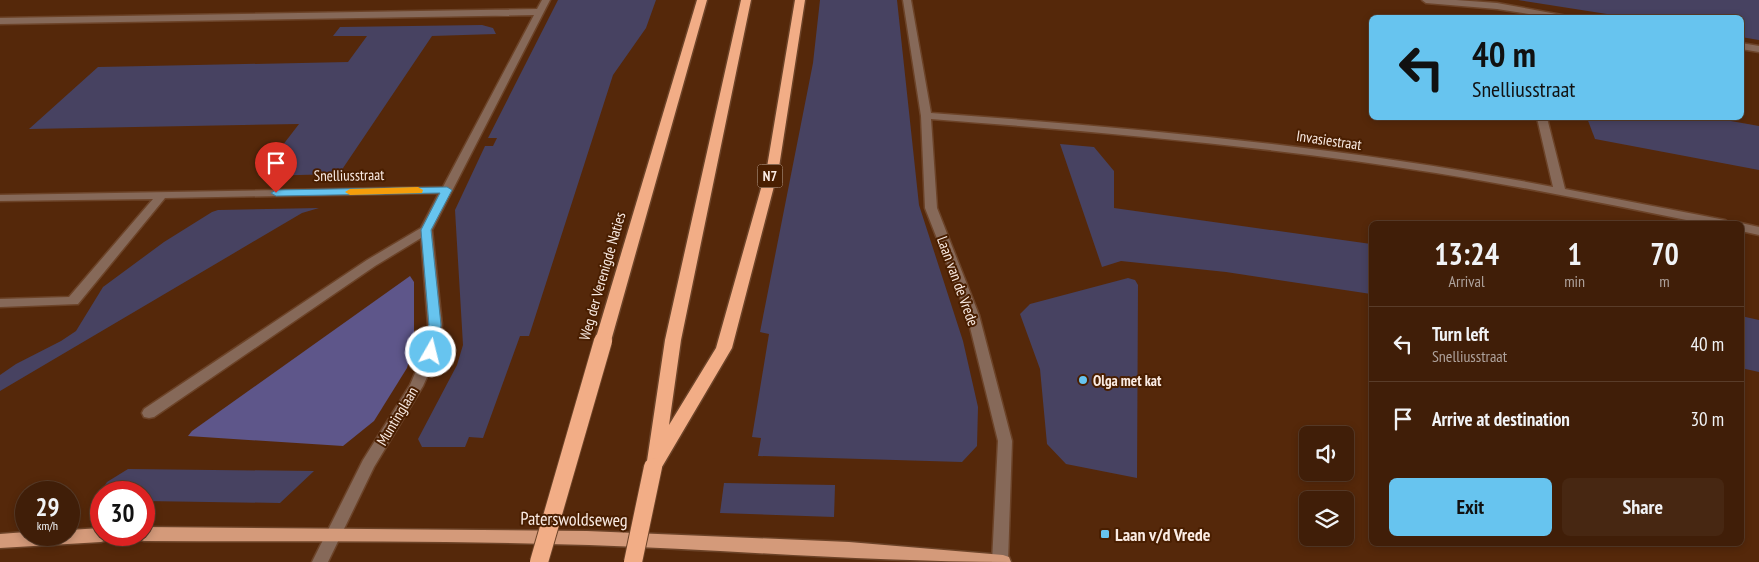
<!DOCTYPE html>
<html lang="en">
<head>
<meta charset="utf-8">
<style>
	body { margin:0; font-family:"PT Sans Narrow",sans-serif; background:#472712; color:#f1f3f6; height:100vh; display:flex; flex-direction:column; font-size:19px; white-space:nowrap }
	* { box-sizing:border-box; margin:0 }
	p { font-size:16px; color:#aea29c }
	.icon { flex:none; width:28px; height:28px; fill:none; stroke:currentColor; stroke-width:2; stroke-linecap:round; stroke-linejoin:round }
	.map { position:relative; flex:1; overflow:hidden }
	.panel { position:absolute; left:1369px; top:221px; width:375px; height:325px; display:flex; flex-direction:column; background:#401e08; border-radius:8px; box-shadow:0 2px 8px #0003,0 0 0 1px #593c29 }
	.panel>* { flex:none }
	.guide { position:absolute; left:1369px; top:15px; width:375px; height:105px; border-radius:8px; box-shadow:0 2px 8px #0003,0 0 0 1px #593c29; background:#67c4ef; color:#111; overflow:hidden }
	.controls { position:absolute; left:1299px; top:426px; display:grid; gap:10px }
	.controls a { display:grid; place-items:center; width:55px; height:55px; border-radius:8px; background:#401e08; box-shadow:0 2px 8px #0003,0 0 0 1px #593c29; font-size:25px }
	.speed { position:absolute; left:15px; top:481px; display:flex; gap:10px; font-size:25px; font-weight:700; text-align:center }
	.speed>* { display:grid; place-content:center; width:65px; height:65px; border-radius:50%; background:#401e08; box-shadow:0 2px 8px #0003,0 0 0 1px #593c29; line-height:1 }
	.speed small { font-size:12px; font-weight:400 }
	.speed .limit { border:8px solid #d22; background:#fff; color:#111 }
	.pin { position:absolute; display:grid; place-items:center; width:42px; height:42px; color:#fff; margin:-51px -21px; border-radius:50% 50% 50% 0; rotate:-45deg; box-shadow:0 0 5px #0007 }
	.pin .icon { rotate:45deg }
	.me { position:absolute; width:55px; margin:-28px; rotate:8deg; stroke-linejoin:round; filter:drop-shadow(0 0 4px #0008) }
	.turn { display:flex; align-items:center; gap:18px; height:105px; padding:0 20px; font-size:22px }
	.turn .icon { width:65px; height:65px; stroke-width:2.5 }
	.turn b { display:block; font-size:35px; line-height:42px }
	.eta { display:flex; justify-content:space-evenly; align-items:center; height:85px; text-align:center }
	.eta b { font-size:30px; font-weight:600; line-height:35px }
	.primary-button { display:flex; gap:10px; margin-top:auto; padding:10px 20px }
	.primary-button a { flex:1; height:58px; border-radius:8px; background:#67c4ef; color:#111; font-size:20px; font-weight:600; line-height:58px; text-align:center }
	.primary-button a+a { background:#472712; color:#f1f3f6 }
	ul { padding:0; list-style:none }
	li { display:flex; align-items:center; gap:15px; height:75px; padding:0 20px; border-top:1px solid #593c29 }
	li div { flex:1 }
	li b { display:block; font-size:19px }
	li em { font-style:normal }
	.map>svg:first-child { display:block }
	.green { fill:#474261 }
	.forest { fill:#5e568a }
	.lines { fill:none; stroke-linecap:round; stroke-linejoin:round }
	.minor-casing { stroke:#6c4328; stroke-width:3 }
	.major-casing { stroke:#6c4328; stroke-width:3 }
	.highway-casing { stroke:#6c4328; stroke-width:3 }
	.minor { fill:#866959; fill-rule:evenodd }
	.major { fill:#d49a7a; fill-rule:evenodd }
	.highway { fill:#f2ad86; fill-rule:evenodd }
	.highway-bridge-casing { stroke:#6c4328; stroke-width:20; stroke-linecap:butt }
	.highway-bridge { stroke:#f2ad86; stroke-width:18 }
	.route { fill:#67c4ef; stroke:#437f9b }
	.slow { fill:#f59e0b }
	.poi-dot { fill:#67c4ef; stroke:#491e00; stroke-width:2 }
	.labels { text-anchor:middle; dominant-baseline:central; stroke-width:4; stroke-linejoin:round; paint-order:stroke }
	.shield { fill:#491e00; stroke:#c5ae9f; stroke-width:1 }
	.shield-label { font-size:14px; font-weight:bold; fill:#faebe3 }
	.street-label { font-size:15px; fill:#faebe3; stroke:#491e00 }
	.poi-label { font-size:15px; font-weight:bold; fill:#faebe3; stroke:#491e00; text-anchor:start }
	.near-street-label { font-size:18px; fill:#faebe3; stroke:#491e00 }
	.near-poi-label { font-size:18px; font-weight:bold; fill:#faebe3; stroke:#491e00; text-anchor:start }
</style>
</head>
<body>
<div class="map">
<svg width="1759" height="562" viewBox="0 0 1759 562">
	<rect width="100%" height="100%" fill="#55280a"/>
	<g class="green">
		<polygon points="558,0 656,0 646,28 613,75 529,336 520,336 483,438 469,437 465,447 422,447 418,439 457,365 463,345 455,210 485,146 493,146 497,138 488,138"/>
		<polygon points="820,0 897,0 919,205 963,341 978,407 977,446 962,462 758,456 761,438 752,437 769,334 760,332 813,63"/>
		<polygon points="1518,0 1759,0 1759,40 1741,37 1741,18 1626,17"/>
		<polygon points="482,25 493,28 496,34 432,36 339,174 259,176 299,124 29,129 98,67 348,62 367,36 333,36 340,27"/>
		<polygon points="1587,118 1714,118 1759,126 1759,170 1595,139"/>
		<polygon points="1060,144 1094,147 1114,171 1114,208 1371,244 1371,294 1226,272 1121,261 1102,267"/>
		<polygon points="319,208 302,213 0,391 0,375 16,364 61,341 76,331 103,287 164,242 212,212 218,210"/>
		<polygon points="1128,278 1135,280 1138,285 1137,478 1066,464 1047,444 1040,369 1020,314 1030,304"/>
		<polygon points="1741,316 1759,320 1759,372 1741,368"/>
		<polygon points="128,469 314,471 280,503 144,501 144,492 101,492 101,502 94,502 107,482"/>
		<polygon points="724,483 835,485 834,517 720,513"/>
	</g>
	<polygon class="forest" points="410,276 414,282 414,344 407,368 374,421 343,446 188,436 192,431"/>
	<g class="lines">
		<g class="minor-casing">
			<g id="minor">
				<polygon points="542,0 550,0 432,230 442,325 438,352 423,386 374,467 328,562 312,562 363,460 410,385 424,352 428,325 421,238 375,266 154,417 149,418 144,417 142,413 144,409 367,260 421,228 439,193 165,198 78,304 0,307 0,299 69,297 153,199 0,201 0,195 443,187 534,15 0,24 0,18 537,9"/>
				<path d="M903,0H911L931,113C1139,128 1348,147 1553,187L1537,118H1547L1565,189L1725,220L1731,224H1706C1616,206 1526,187 1436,173C1268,146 1100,132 931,119L937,208L979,315L1012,441L1008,562H992L998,441L967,315L925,208L921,116Z"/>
				<polygon points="1422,0 1456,0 1497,3 1578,18 1554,18 1497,9 1426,3"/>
				<polygon points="1741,43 1759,46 1759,52 1741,49"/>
				<polygon points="1741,223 1759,227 1759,235 1741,231"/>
			</g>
		</g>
		<g class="major-casing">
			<g id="major">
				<path d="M144,527L587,531L849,542L1003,555L1009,557L1011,562C871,562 730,550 589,545C441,540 292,542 144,541L138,539L136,535H144Z"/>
				<polygon points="101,528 101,535 109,535 107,540 101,542 0,548 0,534 26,532 26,535 69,535 69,530"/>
			</g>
		</g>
		<g class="highway-casing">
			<g id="highway">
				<polygon points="697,0 707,0 611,341 609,345 597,345 595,341"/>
				<polygon points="741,0 751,0 681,340 669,425 716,348 767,167 795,0 805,0 779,167 732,348 659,472 653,474 647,472 644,467 647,461 665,340"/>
			</g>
		</g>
		<use href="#minor" class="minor"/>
		<use href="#major" class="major"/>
		<use href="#highway" class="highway"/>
		<g class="highway-bridge-casing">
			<g id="highway-bridge">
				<polyline points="539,562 603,341"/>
				<polyline points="633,562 653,467"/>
			</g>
		</g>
		<use href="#highway-bridge" class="highway-bridge"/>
	</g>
	<polygon class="route" points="447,187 452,190 431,230 441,325 437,352 431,356 425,352 429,325 421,230 440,193 276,196 271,193 276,190"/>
	<polygon class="slow" points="418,187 423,190 422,193 350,195 345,192 350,189"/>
	<g class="poi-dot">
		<circle cx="1083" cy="380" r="5"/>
		<rect x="1100" y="529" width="10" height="10" rx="2.5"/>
	</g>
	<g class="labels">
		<rect class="shield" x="757.5" y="164.5" width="25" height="23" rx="4"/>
		<g class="shield-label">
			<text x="770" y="176">N7</text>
		</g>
		<g class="street-label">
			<text transform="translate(1329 140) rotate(8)">Invasiestraat</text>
			<text transform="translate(349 175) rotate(-1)">Snelliusstraat</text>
			<text transform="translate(602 276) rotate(-74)">Weg der Verenigde Naties</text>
			<text transform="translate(958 281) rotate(70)">Laan van de Vrede</text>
			<text transform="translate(397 416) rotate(-59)">Muntinglaan</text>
		</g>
		<g class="poi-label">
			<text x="1093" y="380">Olga met kat</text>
		</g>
		<g class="near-street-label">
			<text transform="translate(574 519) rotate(1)">Paterswoldseweg</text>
		</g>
		<g class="near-poi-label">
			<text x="1115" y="534">Laan v/d Vrede</text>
		</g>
	</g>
</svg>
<div class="controls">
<a><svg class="icon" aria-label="sound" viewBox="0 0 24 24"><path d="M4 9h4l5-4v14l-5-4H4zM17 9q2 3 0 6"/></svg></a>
<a><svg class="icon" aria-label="layers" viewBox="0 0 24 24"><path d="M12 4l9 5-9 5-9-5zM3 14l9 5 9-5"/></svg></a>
</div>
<div class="speed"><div>29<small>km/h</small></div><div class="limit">30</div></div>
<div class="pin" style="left:276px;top:193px;background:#d93025"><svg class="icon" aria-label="arrive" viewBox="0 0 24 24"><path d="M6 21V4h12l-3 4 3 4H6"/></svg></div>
<svg class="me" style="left:431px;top:352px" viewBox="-20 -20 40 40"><circle r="17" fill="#67c4ef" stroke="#fff" stroke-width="3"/><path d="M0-11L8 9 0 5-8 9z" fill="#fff"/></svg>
<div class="guide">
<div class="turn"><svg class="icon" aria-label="left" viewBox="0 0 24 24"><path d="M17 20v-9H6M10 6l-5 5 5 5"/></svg><div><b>40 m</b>Snelliusstraat</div></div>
</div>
<section class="panel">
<div class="eta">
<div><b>13:24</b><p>Arrival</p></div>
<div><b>1</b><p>min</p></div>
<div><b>70</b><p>m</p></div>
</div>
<ul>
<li><svg class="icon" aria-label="left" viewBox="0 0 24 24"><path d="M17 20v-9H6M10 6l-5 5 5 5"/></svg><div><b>Turn left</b><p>Snelliusstraat</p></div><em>40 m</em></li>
<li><svg class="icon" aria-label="arrive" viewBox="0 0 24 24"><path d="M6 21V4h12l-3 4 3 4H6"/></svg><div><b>Arrive at destination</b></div><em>30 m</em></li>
</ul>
<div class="primary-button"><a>Exit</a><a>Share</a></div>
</section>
</div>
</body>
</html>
